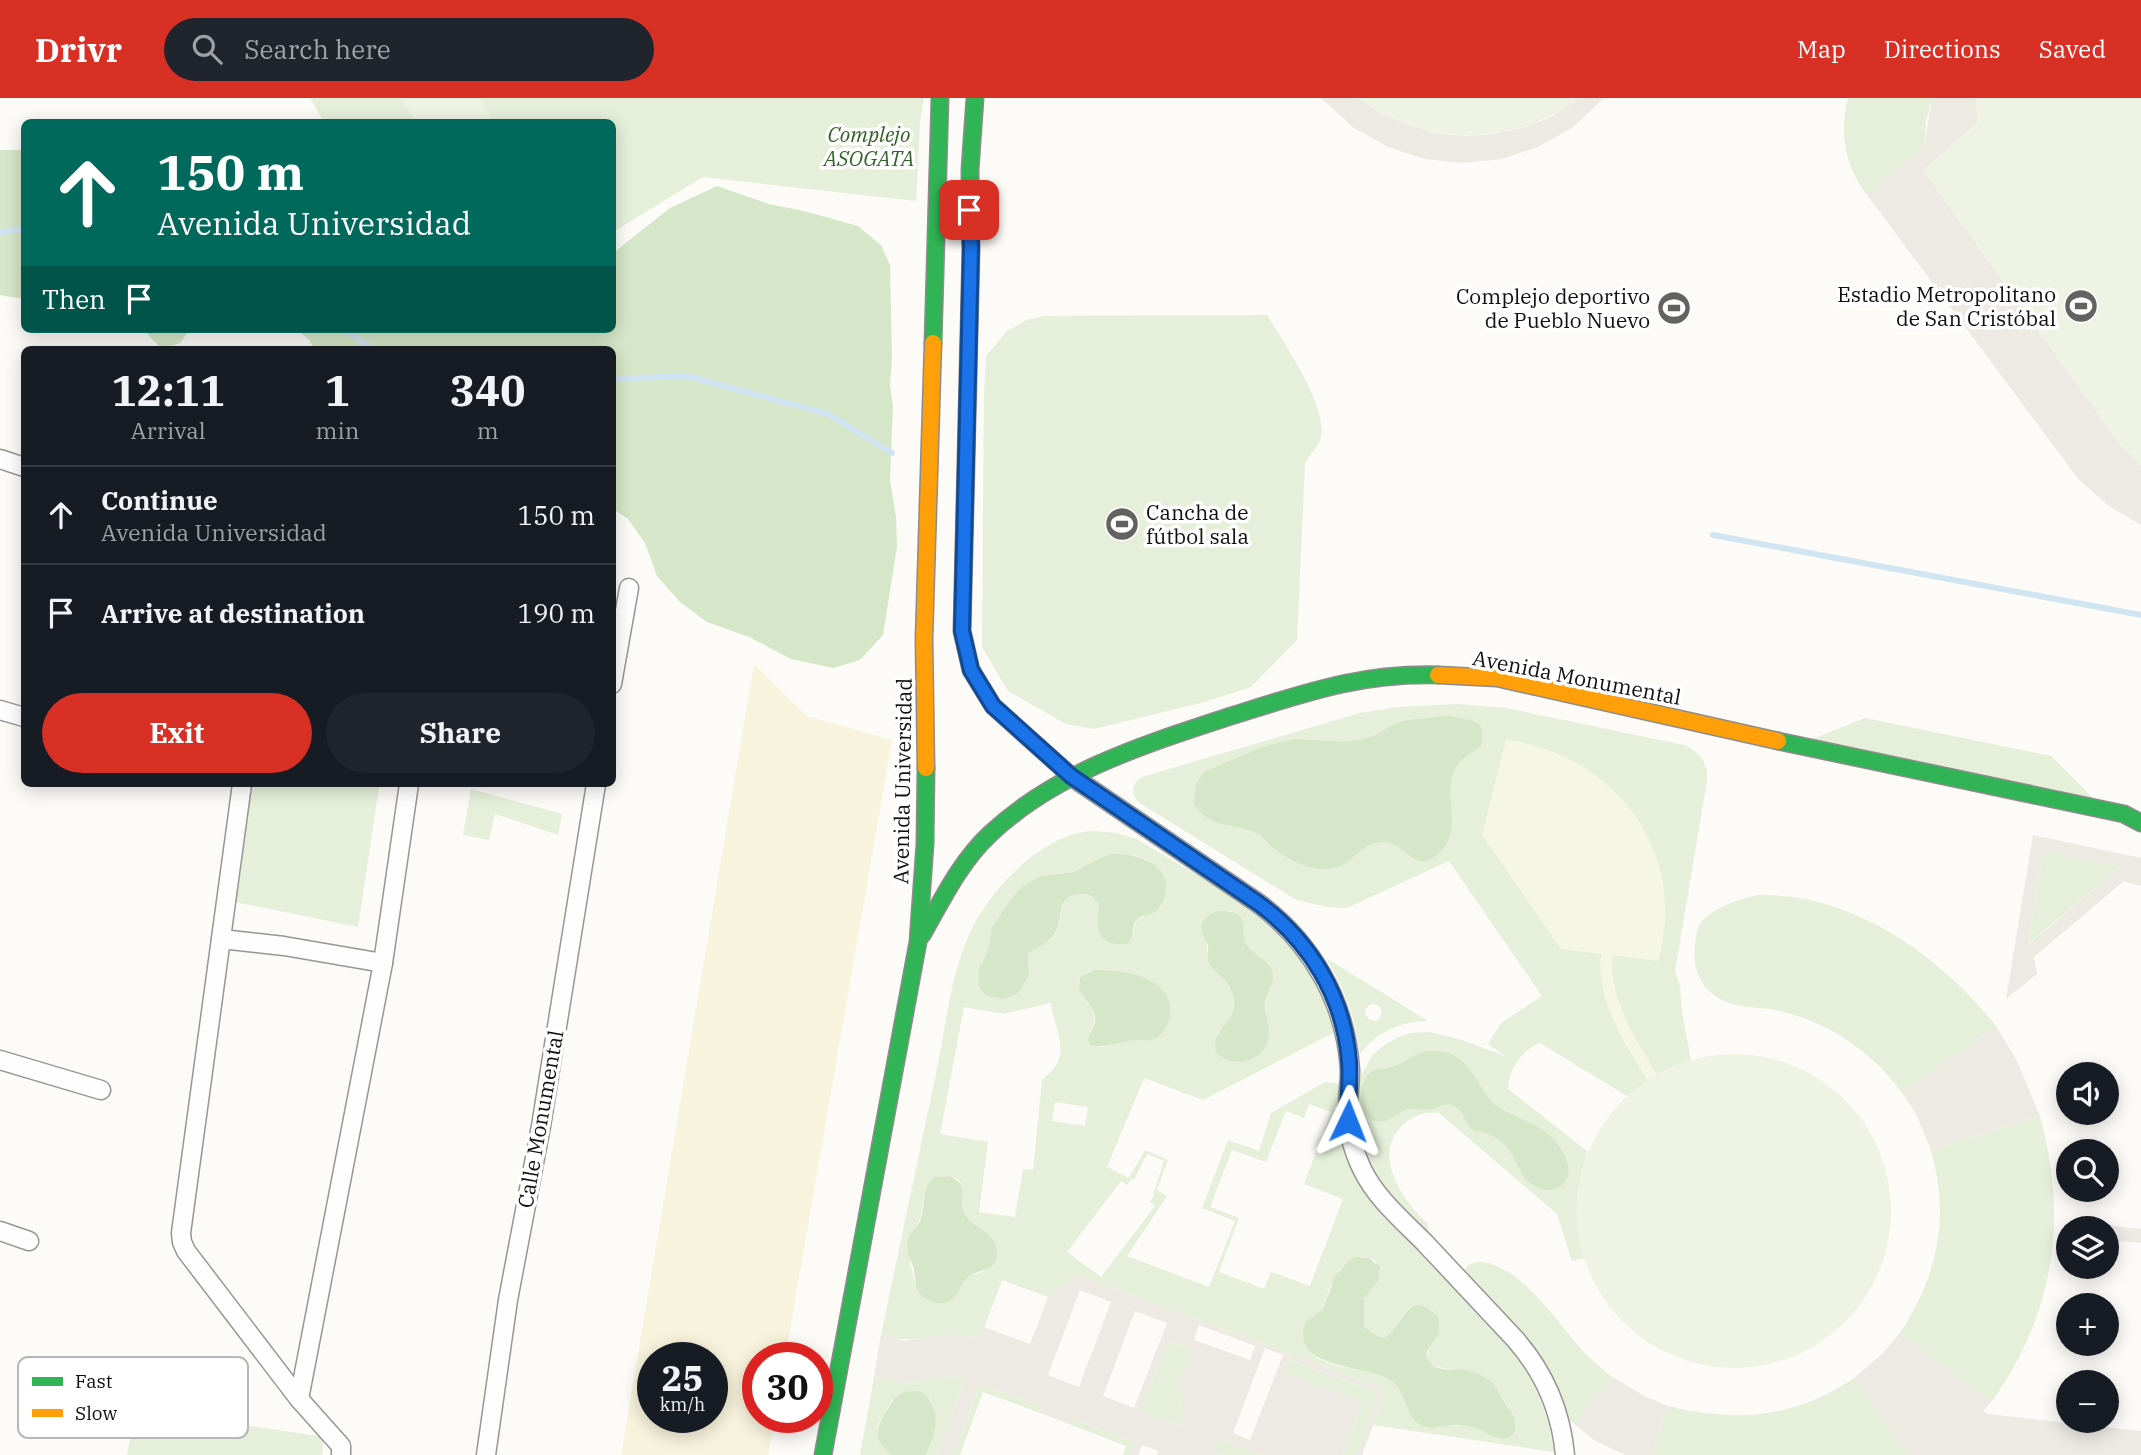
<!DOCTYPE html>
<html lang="en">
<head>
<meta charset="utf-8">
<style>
	body { margin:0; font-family:"IBM Plex Serif",serif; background:#20242c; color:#f1f3f6; height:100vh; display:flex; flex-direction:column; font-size:26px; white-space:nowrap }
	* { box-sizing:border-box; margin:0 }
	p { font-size:23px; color:#9ea1a6 }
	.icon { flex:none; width:38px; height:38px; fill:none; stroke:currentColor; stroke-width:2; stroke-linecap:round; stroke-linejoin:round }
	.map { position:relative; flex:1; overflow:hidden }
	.side { position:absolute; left:21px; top:248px; width:595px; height:441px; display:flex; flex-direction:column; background:#171b24; border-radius:10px; box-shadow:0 4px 18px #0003 }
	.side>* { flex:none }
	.top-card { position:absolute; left:21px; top:21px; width:595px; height:214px; border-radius:10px; box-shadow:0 4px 18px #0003; background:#00695c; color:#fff; overflow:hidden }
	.controls { position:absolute; left:2056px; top:964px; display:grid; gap:14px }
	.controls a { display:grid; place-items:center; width:63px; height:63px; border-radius:50%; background:#171b24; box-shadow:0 4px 18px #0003; font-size:35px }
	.speed { position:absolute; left:637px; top:1244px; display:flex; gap:14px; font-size:35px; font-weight:700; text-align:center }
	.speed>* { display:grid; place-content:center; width:91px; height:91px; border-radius:50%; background:#171b24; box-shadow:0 4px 18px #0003; line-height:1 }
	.speed small { font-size:18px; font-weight:400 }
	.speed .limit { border:10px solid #d22; background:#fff; color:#111 }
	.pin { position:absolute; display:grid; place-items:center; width:60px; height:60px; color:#fff; margin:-30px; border-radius:14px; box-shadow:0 4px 10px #0006 }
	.me { position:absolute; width:77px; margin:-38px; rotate:2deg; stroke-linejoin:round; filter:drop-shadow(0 0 5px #0008) }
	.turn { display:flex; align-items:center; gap:24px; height:147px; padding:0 21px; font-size:32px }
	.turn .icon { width:91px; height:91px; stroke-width:2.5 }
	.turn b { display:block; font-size:49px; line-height:60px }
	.then { display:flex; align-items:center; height:66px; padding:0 21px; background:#0003; gap:14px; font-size:26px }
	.eta { display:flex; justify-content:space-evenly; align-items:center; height:119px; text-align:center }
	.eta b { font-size:42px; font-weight:800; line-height:49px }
	.button { display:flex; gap:14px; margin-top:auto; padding:14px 21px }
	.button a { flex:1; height:80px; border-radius:42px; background:#d93025; color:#fff; font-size:28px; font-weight:800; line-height:80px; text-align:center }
	.button a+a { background:#20242c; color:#f1f3f6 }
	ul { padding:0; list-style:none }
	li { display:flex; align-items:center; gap:21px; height:98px; padding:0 21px; border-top:2px solid #363941 }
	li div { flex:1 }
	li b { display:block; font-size:26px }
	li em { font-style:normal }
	header { display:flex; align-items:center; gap:42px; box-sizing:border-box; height:98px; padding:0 35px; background:#d93025; color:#fff }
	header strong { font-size:33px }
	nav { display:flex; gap:38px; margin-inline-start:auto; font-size:24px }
	.search { width:490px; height:63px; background:#20242c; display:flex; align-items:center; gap:18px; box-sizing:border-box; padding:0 24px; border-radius:38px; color:#9ea1a6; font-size:26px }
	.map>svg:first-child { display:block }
	.farmland { fill:#f6f6e5 }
	.green { fill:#e5efd9; fill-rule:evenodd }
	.forest { fill:#d6e6c8 }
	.sand { fill:#f8f3dc; fill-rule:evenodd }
	.pitch { fill:#eef3e3 }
	.plaza { fill:#eceae3; fill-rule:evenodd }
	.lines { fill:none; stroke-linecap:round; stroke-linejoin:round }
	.stream { stroke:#d1e4f1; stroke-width:6 }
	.street-casing { stroke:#969694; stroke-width:21 }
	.fast-casing { stroke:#8d8c8b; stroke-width:19 }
	.slow-casing { stroke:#8d8c8b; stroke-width:19 }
	.street { stroke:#fffefe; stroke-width:18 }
	.fast { stroke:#30b455; stroke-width:16 }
	.slow { stroke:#ff9f0a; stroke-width:16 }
	.route-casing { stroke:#114b97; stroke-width:18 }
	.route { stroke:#1a73e8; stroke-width:12 }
	.labels { text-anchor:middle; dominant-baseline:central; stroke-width:7; stroke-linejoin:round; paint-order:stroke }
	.park-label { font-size:21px; font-style:italic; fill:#306127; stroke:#fff }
	.poi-label { font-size:21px; fill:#101010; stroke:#fff; text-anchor:end }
	.street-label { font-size:21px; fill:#101010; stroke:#fff }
	.key { fill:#fff; stroke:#b7b7b7; stroke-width:2 }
	.key-label { font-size:19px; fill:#101010 }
</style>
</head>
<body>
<header>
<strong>Drivr</strong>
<div class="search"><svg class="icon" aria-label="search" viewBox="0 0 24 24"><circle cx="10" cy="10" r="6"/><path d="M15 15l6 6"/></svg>Search here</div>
<nav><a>Map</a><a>Directions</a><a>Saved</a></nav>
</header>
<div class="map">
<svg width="2141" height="1357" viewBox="0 0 2141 1357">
	<rect width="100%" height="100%" fill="#fcfbf7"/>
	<polygon class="farmland" points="1506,642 1540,649 1565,658 1602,681 1627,706 1646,735 1654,751 1661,776 1665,802 1664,837 1658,863 1613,857 1619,907 1657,977 1648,983 1615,927 1604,901 1601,884 1601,856 1561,851 1482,737"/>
	<g class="green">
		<polygon points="310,0 401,0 417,24 324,24"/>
		<polygon points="479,0 924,0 920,24 916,103 703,79 613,134 612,24 494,24"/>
		<path d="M1848,0H1932L1926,24L1924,48L1867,97C1845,69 1839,34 1848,0Z"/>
		<path d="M1267,217C1283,244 1331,312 1320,342C1317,350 1309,357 1305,365L1297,542L1251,589L1204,604L1094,631L1066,626L1008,593L982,549L984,297L986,258L1007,233L1027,222L1045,218Z"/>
		<path d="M1456,606L1506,610L1684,647C1700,654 1708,665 1707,682L1675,873L1680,888L1682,914L1691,963L1657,977C1634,937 1610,905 1612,857L1658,863C1689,754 1615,656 1506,642L1482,737L1561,851L1601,856C1597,907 1623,941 1648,983L1627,998L1540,945C1521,953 1509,971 1508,991L1588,1054C1575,1088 1573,1125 1584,1160L1572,1163L1557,1116L1439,1015C1426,1013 1414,1017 1404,1026C1370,1056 1403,1103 1428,1126V1133L1426,1136L1418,1137L1353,1049L1356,985L1373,957L1383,948L1398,939L1411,935L1428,934L1438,936L1462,942L1505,958L1488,946L1501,925L1542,898L1449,763L1347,810L1328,809L1296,802L1138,704C1130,695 1132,685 1142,679L1360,615L1398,609Z"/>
		<polygon points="1865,620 2051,658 2101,708 1803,645"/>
		<polygon points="251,686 361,686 379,689 358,829 235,804"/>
		<polygon points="471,691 562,716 558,737 495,716 489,742 463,737"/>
		<path d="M1094,733L1116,735L1137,741C1225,796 1304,826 1335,934L1203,1002L1144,980L1107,1069L1129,1080L1145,1052L1168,1062L1157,1092L1167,1098L1127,1158L1209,1189L1235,1123L1202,1110L1228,1042L1259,1053L1271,1015L1325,984L1340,986C1336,1033 1344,1065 1371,1103L1508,1248C1534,1280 1548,1313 1554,1354L1373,1327L1386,1292L1076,1176L1048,1199L1002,1182L980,1241C944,1228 918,1250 881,1237C900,1148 918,1060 937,971C946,927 950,880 969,837C988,793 1043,734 1094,733ZM1134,757L1150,763L1144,819L1138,821L1134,828V834L1094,800C1056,780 1066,819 1055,836C1048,846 1037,849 1028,856L1029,870L996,900L982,894L981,864L988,851L992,829L1008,805L1022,788L1041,778L1074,774L1100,760ZM1217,813H1232L1244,829V844L1253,855L1260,859L1271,890C1262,905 1268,921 1269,937L1217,936C1230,925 1241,903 1228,887C1222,879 1211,872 1208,861C1203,848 1214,826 1217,813ZM1088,874C1117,878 1170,874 1170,915L1142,942L1128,943L1101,949L1090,934C1101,917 1087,900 1078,884L1081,878ZM1051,905C1055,937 1075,956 1042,982L1033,1072L1023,1071L1015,1119L979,1114L988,1044L940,1036L964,909L1003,916ZM1055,1004L1088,1009L1085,1028L1052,1023ZM1309,1006L1331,1014L1304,1086L1343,1101L1310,1188L1271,1174L1264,1191L1219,1174L1239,1120L1210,1109L1232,1052L1266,1064L1286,1013L1304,1020ZM1147,1056L1164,1063L1153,1096L1154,1097L1150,1104L1155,1108L1101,1179L1067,1154L1121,1083L1127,1087L1132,1080L1134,1082ZM943,1078C975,1078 956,1105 967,1120C979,1135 997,1132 996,1158L983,1174L968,1178L944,1205H936L926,1201L916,1189L910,1164L915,1130L921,1118L924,1096ZM1356,1159L1370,1160L1376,1163L1378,1183L1364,1201V1229L1377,1238L1384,1240C1402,1229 1405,1193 1433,1213L1436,1240C1414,1268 1438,1270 1461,1272C1470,1273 1480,1276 1487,1281C1500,1289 1504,1305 1513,1316L1484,1334L1476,1329L1451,1327L1413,1320C1406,1306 1404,1292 1390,1282C1368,1267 1316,1274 1306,1246C1304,1240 1306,1230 1306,1223L1323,1211L1329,1191L1339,1172L1349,1162Z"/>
		<polygon points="2043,752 2121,768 2028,846"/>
		<path d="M1759,797C1854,796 1939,857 1996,928L1902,995C1871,952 1827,923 1775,912C1754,908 1732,911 1714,897C1695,883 1692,861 1696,839C1696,838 1698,830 1698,829C1708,811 1740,800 1759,797Z"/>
		<path d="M1326,860L1428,923C1400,923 1377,934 1360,956C1356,922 1344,889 1326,860ZM1371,906L1378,907L1382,913L1380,920L1376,923L1370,922L1365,916L1366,911Z"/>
		<path d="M2040,1018C2068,1122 2055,1214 1992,1303L1900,1235C1938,1177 1950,1120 1931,1052Z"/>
		<path d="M1476,1164C1514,1161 1554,1219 1575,1244C1586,1257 1598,1268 1611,1278L1575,1327L1563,1316L1463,1175L1468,1167Z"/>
		<polygon points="1168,1243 1192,1252 1180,1282 1183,1329 1141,1313"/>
		<polygon points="1287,1261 1379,1295 1356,1357 1343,1357 1363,1304 1282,1274"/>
		<path d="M953,1278L965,1281L936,1357H925C935,1338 941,1322 930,1301L892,1302L878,1327L879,1341L891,1357H860L874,1279L909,1285Z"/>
		<path d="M1854,1280L1909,1357H1652L1668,1308C1735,1325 1796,1320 1854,1280Z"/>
		<polygon points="980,1286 1042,1309 1043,1316 983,1294 960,1357 953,1357"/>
		<polygon points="136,1311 324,1339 322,1357 127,1357"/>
		<polygon points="1072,1321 1134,1344 1129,1357 1123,1357 1126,1348 1066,1325"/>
		<polygon points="1216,1340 1261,1357 1224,1357 1212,1352"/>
	</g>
	<g class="forest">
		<polygon points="0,52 24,52 24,199 17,200 0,197"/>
		<polygon points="717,88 769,106 808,114 858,128 881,147 890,167 892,261 890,287 893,308 890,382 896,419 897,449 883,537 860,562 833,570 791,561 749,539 707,524 680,504 657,478 645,445 628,421 613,411 612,252 315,252 309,242 297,231 612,231 613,155 670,110"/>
		<polygon points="146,231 190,231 180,245 162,251 149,238"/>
		<path d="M1449,618C1471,623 1487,619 1481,648C1473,655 1463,658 1457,668C1440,694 1465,730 1440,754C1415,779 1406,745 1385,744C1360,743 1355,766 1334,770C1312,775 1288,762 1271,748C1267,744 1264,740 1260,737C1236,723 1212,734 1194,706L1196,686L1204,674L1260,650L1293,641L1344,644L1359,642L1374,638L1394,626L1408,622Z"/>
		<path d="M1113,756C1134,755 1168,764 1166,792C1165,798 1162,807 1157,812C1151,817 1143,817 1137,821C1132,826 1134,839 1127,846C1096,849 1096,830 1099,806C1094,799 1088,795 1079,796C1056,796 1064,821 1055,835C1048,846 1038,849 1028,856L1029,877L1018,895L1004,901L988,898L982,893L979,887V871L988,851L992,829L1008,805L1022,788L1041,778L1074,774L1100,760Z"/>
		<path d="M1217,813C1224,813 1232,812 1238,817C1248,825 1241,837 1246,846C1252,857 1268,861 1272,873C1276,886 1265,896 1265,909C1266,918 1269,926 1269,935C1269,955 1250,967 1231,963C1226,962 1221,958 1217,956C1207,929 1245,924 1231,892C1226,880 1213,875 1208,863C1206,857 1209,852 1208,847C1207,843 1204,840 1203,837C1198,824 1206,818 1217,813Z"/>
		<path d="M1095,872C1122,872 1175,878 1170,917C1169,925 1164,935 1156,940C1148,944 1138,941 1129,943C1116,945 1105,950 1091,947L1088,941C1090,934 1096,927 1095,919C1093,902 1073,897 1081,878Z"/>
		<path d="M1429,953C1462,952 1469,970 1484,993C1487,998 1489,1002 1494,1006C1511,1019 1533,1023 1549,1037C1562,1048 1578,1074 1561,1088C1556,1092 1548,1093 1541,1091C1519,1084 1519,1062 1505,1047C1499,1041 1490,1036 1482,1034C1475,1032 1478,1035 1472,1031C1463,1023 1465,1012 1452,1007C1444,1004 1440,1009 1432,1011C1424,1013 1414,1009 1406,1012C1394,1016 1387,1028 1372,1022C1365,1019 1363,1011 1362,1004C1360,994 1363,976 1375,972C1382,970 1389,971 1396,968C1408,962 1415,955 1429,953Z"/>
		<path d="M950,1078C972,1090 958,1098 964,1114C970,1131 992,1130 996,1149C1001,1176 979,1169 967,1180C960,1187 959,1197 951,1202C939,1210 920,1202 916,1188C915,1183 915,1177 914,1172C912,1163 907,1156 907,1146C908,1135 915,1132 920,1123C927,1107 919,1092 935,1079Z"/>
		<path d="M1356,1159L1369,1160L1380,1169L1378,1183L1364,1201V1229L1377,1238L1384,1240C1404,1228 1408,1187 1438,1219C1439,1226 1440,1233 1436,1240C1432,1248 1422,1253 1429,1263C1438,1275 1452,1270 1464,1272C1473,1273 1482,1277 1489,1282C1499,1289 1502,1303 1510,1312C1515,1319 1518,1331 1512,1337C1500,1348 1483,1330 1472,1329C1465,1328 1457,1326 1451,1327C1439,1328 1430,1333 1419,1326C1404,1316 1408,1294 1390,1282C1366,1266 1287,1272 1306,1223L1323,1211L1335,1178L1349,1162Z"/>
		<path d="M918,1293L925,1296C942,1316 937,1336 925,1357H891C887,1351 880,1347 878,1339C877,1329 880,1325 884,1317C894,1301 896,1292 918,1293Z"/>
	</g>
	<path class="sand" d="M754,566L807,618L892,642L785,1260H758V1320H775L768,1357H621ZM653,1260H712V1320H653Z"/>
	<g class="pitch">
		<polygon points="401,0 479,0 494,24 417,24"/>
		<path d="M1357,0H1581C1511,49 1428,50 1357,0Z"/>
		<polygon points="1976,0 2141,0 2141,368 2118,344 1923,72 1977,24"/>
		<circle cx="1734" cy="1113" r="157"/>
	</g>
	<g class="plaza">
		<polygon points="1321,0 1357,0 1382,16 1408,27 1436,35 1465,38 1493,36 1522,30 1549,20 1581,0 1604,0 1572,30 1538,49 1502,61 1463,65 1425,61 1388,49 1354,30"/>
		<polygon points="1932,0 1976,0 1978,24 1923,72 2118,344 2141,368 2141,427 2109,408 2079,382 1867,97 1924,48"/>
		<path d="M2033,737L2141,760V788L2124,783L2034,859L2037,876L2006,901ZM2043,753L2120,769L2029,846L2028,845Z"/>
		<polygon points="1996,928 2017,963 2040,1018 1931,1052 1916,1016 1902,995"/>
		<polygon points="2097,1126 2141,1131 2141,1145 2107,1142 2107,1130 2091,1130"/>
		<path d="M1076,1176L1386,1292L1362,1357H1356L1379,1295L1288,1261L1283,1274L1363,1304L1343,1357H1261L1216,1340L1212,1352L1224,1357H1157L1158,1353L1142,1347L1138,1357H1129L1134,1344L1073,1321L1066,1325L1043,1316L1042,1309L980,1286L953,1357H936L965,1281L953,1278L909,1285L874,1279L881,1237L905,1243L949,1236L965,1237L980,1241L984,1229L1030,1246L1048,1199ZM1080,1192L1111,1204L1079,1289L1048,1277ZM1135,1213L1167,1225L1134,1310L1103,1298ZM1199,1227L1255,1248L1250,1262L1194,1242ZM1168,1243L1192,1252L1180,1282L1183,1329L1141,1313ZM1265,1250L1283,1257L1250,1342L1233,1335Z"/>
		<polygon points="1900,1235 1992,1303 1983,1313 1988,1316 2141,1333 2141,1357 1909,1357 1854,1280 1883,1255"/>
		<polygon points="1611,1278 1644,1298 1668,1308 1652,1357 1625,1357 1596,1343 1575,1327"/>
	</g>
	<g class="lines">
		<g class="stream">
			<polyline points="0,134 24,131"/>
			<polyline points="343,231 375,252"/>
			<polyline points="612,281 687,278 828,316 892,355"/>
			<polyline points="1713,437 2141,517"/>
		</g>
		<g class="street-casing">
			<g id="street">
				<polyline points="0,361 24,369"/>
				<polyline points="612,586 629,490"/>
				<polyline points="0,612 24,619"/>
				<path d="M1071,678L1258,805C1312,845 1346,905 1350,972C1350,985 1348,997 1348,1010C1347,1031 1353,1052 1362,1071C1376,1100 1402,1122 1424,1144C1454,1176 1485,1209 1515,1241C1544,1274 1561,1314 1565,1357"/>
				<polyline points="242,686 181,1135 182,1144 186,1153 299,1301 341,1348 341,1357"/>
				<polyline points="221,841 284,848 383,865"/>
				<polyline points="0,962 101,992"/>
				<polyline points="0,1133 29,1143"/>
				<polyline points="299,1301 383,865 409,686"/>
				<polyline points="486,1357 508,1202 541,1028 596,686"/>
			</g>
		</g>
		<g class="fast-casing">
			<g id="fast">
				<polyline points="975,0 970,72 971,150 962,533 971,572 993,608 1071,678"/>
				<polyline points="933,245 940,0"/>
				<polyline points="1778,643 2124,716 2141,725"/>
				<path d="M922,837C942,802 960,764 990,736C1057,673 1146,646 1231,618C1305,595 1359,575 1438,577"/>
				<polyline points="823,1357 918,844 925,746 926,670"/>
			</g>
		</g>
		<g class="slow-casing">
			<g id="slow">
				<polyline points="1438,577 1497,580 1778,643"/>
				<polyline points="926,670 924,541 933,245"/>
			</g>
		</g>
		<use href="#street" class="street"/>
		<use href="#fast" class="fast"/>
		<use href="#slow" class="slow"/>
	</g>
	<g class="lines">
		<g class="route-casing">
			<path id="route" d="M969,112L971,150L962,533L971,572L993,608L1071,678L1258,805C1310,843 1344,899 1349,963C1351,983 1347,1003 1348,1023"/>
		</g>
		<use href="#route" class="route"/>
	</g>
	<defs>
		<g id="stadium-disc" transform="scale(1.75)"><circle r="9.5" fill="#636261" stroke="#fff"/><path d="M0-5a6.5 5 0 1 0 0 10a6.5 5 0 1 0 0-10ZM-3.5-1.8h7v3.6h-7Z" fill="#fff"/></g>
	</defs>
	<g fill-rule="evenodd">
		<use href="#stadium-disc" x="2081" y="208"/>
		<use href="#stadium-disc" x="1674" y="210"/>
		<use href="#stadium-disc" x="1122" y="426"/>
	</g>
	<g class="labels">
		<g class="park-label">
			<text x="869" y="36">Complejo<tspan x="869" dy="24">ASOGATA</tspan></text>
		</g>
		<g class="poi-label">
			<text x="2056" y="196">Estadio Metropolitano<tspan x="2056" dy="24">de San Cristóbal</tspan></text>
			<text x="1650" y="198">Complejo deportivo<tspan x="1650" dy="24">de Pueblo Nuevo</tspan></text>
			<text x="1146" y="414" text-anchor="start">Cancha de<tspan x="1146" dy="24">fútbol sala</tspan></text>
		</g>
		<g class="street-label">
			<text transform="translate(1577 579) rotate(11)">Avenida Monumental</text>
			<text transform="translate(902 683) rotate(-89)">Avenida Universidad</text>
			<text transform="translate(540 1021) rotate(-80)">Calle Monumental</text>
		</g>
	</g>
	<rect x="18" y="1259" width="230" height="81" rx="10" class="key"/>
	<rect x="32" y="1279" width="31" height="9" fill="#30b455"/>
	<rect x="32" y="1311" width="31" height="8" fill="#ff9f0a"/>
	<g class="key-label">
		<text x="75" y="1290">Fast</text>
		<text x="75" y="1322">Slow</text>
	</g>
</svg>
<div class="controls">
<a><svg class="icon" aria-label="sound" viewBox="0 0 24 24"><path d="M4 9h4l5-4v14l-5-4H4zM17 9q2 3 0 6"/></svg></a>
<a><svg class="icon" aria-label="search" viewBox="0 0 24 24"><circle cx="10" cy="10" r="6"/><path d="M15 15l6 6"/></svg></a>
<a><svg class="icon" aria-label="layers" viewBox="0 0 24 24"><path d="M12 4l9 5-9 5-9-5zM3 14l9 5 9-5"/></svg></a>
<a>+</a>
<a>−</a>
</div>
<div class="speed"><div>25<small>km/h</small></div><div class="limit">30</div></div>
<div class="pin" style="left:969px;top:112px;background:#d93025"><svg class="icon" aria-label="arrive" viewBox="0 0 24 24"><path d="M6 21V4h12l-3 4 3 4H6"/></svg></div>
<svg class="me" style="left:1348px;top:1023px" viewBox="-20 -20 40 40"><path d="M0-17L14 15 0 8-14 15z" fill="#1a73e8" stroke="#fff" stroke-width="4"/></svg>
<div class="top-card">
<div class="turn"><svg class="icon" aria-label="ahead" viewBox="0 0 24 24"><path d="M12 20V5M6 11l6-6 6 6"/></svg><div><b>150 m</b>Avenida Universidad</div></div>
<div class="then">Then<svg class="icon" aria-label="arrive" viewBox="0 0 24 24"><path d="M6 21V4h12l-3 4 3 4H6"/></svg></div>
</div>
<section class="side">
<div class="eta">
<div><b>12:11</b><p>Arrival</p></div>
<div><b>1</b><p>min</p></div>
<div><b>340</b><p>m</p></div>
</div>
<ul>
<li><svg class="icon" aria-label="ahead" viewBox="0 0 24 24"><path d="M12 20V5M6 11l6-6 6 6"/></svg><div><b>Continue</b><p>Avenida Universidad</p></div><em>150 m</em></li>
<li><svg class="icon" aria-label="arrive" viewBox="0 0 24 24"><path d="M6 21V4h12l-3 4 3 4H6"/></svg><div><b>Arrive at destination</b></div><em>190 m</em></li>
</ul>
<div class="button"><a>Exit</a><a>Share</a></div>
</section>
</div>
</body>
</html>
